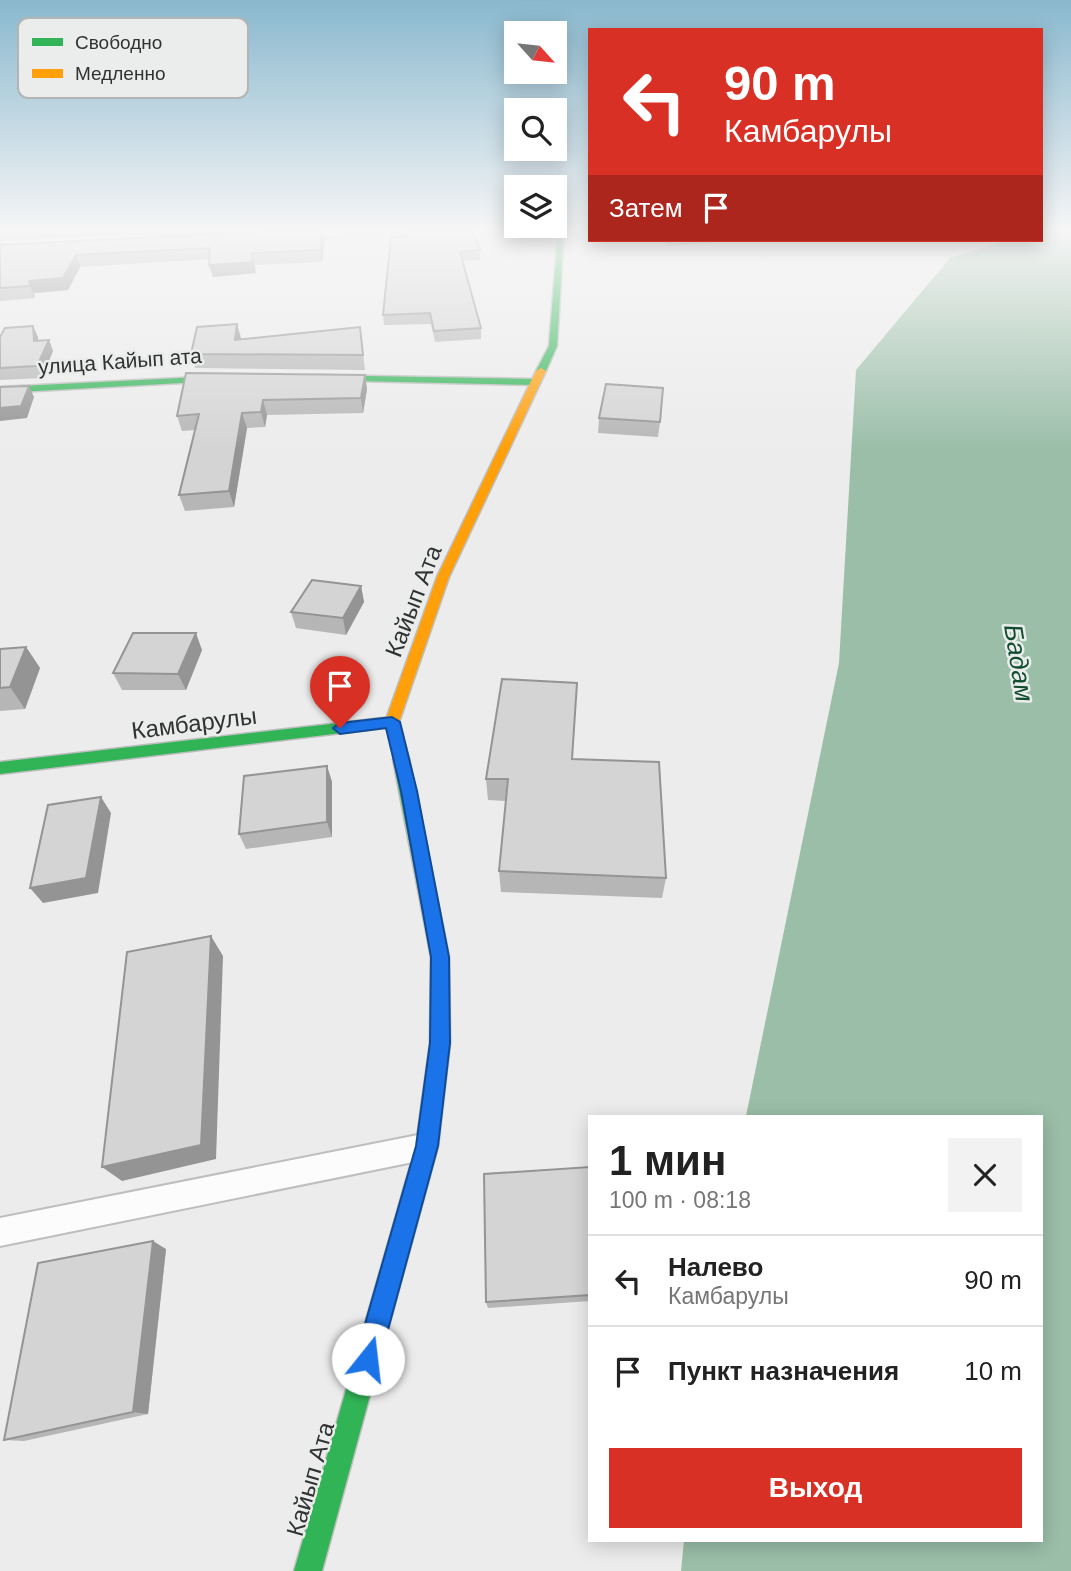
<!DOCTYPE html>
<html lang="ru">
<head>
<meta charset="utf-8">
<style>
	body { margin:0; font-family:Arial,sans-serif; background:#f2f2f2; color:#222; height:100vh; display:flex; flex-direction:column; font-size:26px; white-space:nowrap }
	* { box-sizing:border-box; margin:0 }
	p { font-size:23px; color:#767676 }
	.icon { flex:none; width:38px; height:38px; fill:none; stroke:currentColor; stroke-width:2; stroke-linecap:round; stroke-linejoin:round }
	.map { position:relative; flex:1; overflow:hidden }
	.details { position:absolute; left:588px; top:1115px; width:455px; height:427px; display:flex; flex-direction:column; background:#fff; border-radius:0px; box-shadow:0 4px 18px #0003 }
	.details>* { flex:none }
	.guide { position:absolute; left:588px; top:28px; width:455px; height:214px; border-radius:0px; box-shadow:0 4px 18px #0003; background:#d93025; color:#fff; overflow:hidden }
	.needle { width:46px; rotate:117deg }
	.buttons { position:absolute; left:504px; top:21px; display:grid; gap:14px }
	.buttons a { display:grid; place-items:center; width:63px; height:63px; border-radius:0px; background:#fff; box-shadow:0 4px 18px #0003; font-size:35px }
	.pin { position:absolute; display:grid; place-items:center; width:60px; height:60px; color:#fff; margin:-72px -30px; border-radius:50% 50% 50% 0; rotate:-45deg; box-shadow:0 0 7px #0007 }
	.pin .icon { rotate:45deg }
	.me { position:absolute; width:77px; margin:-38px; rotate:16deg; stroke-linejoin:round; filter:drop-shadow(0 0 5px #0008) }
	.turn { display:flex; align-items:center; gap:24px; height:147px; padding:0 21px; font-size:32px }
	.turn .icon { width:91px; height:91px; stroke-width:2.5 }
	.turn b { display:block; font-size:49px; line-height:60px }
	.then { display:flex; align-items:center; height:66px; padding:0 21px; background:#0003; gap:14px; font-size:26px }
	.round { display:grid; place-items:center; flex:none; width:74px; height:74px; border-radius:0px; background:#f2f2f2 }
	.head { display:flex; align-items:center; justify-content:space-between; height:119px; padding:0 21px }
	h1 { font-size:42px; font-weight:600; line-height:52px }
	.cta { display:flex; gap:14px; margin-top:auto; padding:14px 21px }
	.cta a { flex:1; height:80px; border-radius:0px; background:#d93025; color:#fff; font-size:28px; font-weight:600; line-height:80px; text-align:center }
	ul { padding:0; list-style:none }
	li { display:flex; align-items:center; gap:21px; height:91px; padding:0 21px; border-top:2px solid #e0e0e0 }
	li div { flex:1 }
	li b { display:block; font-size:26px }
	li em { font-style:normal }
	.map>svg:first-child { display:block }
	.water { fill:#9abea8 }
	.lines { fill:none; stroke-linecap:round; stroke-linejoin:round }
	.lane-casing { stroke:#bdbebd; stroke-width:4 }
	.street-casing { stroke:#bdbebd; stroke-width:4 }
	.fast-casing { stroke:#bdbebd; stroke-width:3 }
	.slow-casing { stroke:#bdbebd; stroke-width:3 }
	.lane { fill:#fcfcfc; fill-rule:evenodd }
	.street { fill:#fcfcfc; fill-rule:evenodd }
	.fast { fill:#30b455; fill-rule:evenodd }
	.slow { fill:#ff9f0a; fill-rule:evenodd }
	.wall { fill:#b5b6b5 }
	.shaded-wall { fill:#949494 }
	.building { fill:#d3d4d3; stroke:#949494; stroke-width:2 }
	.route { fill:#1a73e8; stroke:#114b97; stroke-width:2 }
	.labels { text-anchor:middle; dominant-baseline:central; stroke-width:5; stroke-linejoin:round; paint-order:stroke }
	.far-street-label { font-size:21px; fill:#313332; stroke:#eaedeb }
	.street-label { font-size:24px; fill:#313332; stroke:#eaedeb }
	.water-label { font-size:26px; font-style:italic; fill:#114e30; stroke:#eaedeb }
	.key { fill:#eaedeb; stroke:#b2b5b4; stroke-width:2 }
	.key-label { font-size:19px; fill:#313332 }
</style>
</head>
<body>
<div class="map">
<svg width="1071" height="1571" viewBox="0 0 1071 1571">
	<rect width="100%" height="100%" fill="#ebeceb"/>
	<polygon class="water" points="1041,231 1071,231 1071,1571 681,1571 684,1540 1041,1540 1041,1116 746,1116 839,663 856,370 950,258 1006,240 1041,240"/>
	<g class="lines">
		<g class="lane-casing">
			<polygon id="lane" points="423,1134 432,1138 436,1147 432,1156 423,1160 0,1246 0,1218"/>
		</g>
		<g class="street-casing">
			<polygon id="street" points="266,231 348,231 340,236 272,240 266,239 264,235"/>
		</g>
		<g class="fast-casing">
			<g id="fast">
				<polygon points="558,231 564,231 557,346 546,371 541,374 536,371 549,346"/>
				<polygon points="239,375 241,377 236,380 0,393 0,387"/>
				<polygon points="314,375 536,379 541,382 536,385 311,380 309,378"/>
				<polygon points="392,717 399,722 392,727 0,774 0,762"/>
				<polygon points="401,753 409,759 449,957 450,1043 438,1146 322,1571 294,1571 416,1146 430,1043 431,957 393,759"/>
			</g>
		</g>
		<g class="slow-casing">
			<polygon id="slow" points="541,368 546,371 449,577 399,722 409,759 406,763 396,763 385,722 437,577 536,371"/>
		</g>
		<use href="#lane" class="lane"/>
		<use href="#street" class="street"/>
		<use href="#fast" class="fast"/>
		<use href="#slow" class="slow"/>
	</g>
	<g class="wall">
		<polygon points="0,231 198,231 0,241"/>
		<polygon points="402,231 472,231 480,250 480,260 462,261 481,328 481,339 435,342 431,324 384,325 383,315 404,236"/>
		<polygon points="325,239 322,262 255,265 256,273 213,277 210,259 80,267 68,290 34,293 35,298 0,301 0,245"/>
		<polygon points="659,240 741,240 666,246"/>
		<polygon points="237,324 240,340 360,327 365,370 195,368 191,354"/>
		<polygon points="0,337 38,337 38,340 49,340 53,351 42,378 0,380"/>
		<polygon points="365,375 367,389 363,413 267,415 265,427 247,428 234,507 185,511 179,495 195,430 182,431 177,416"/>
		<polygon points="599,418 660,422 658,437 598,433"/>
		<polygon points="361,586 364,602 346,635 296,628 291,612"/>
		<polygon points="26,647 40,668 25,709 0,711 0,649"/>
		<polygon points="202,650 186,690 122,690 113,673"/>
		<polygon points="572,759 666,878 662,898 501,892 499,871 506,801 488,800 486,779"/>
		<polygon points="327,766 332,782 332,837 246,849 239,834"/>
		<polygon points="590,1167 590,1301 488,1308 486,1302"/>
		<polygon points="166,1249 148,1414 24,1441 4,1440"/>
	</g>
	<g class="shaded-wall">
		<polygon points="322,231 325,239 322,262 320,250"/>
		<polygon points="666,240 741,240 666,246"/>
		<polygon points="252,253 256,273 213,277 209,265"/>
		<polygon points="76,255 80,267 68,290 34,293 35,298 30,286 29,281"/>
		<polygon points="237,324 241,338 238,355 235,340"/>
		<polygon points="33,326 38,337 39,352 34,341"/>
		<polygon points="49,340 53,351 42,378 37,366"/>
		<polygon points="365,375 367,389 363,413 361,398"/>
		<polygon points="29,386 34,397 27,418 0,421 0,408"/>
		<polygon points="263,400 267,415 265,427 261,412"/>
		<polygon points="242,413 247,428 234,507 229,491"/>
		<polygon points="361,586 364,602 346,635 343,618"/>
		<polygon points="196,633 202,650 186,690 178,674"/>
		<polygon points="26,647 40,668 25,709 10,687"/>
		<polygon points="327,766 332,782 332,837 327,822"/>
		<polygon points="101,797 111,813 98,893 43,903 30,888"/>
		<polygon points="211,936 223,956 216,1159 122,1181 102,1167"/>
		<polygon points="153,1241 166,1249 148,1414 133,1412"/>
	</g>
	<g class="building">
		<polygon points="272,231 322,231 320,250 252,253 253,262 209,265 210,248 76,255 63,278 29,281 30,286 0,288 0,245"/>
		<polygon points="404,231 472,231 480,250 460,252 481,328 434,331 430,313 383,315 391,237 406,236"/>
		<polygon points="237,324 235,340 360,327 363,355 191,354 197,327"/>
		<polygon points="33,326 34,341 49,340 37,366 0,368 0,337 5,328"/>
		<polygon points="186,373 365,375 361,398 263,400 261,412 242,413 229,491 179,495 199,414 177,416"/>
		<polygon points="606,384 663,388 660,422 599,418"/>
		<polygon points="29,386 21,406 0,408 0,387"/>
		<polygon points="312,580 361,586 343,618 291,612"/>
		<polygon points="133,633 196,633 178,674 113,673"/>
		<polygon points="26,647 10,687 0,688 0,649"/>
		<polygon points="502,679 577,683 572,759 659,762 666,878 499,871 508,779 486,779"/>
		<polygon points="327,766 327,822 239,834 244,776"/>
		<polygon points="101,797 86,878 30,888 48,805"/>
		<polygon points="211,936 201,1145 102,1167 127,952"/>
		<polygon points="590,1167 590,1295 486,1302 484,1174"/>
		<polygon points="153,1241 133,1412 4,1440 38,1263"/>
	</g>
	<linearGradient id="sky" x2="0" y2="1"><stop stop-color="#89b8ce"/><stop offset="0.51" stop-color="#f6f6f6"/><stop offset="1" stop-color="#f6f6f6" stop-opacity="0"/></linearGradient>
	<rect width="1071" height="451" fill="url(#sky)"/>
	<polygon class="route" points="392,717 400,722 417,791 449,957 450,1043 438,1146 380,1359 376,1368 368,1371 359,1368 355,1359 416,1146 430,1043 431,957 401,791 386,728 340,734 333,728 340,723"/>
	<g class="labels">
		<g class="far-street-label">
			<text transform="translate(120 361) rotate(-4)">улица Кайып ата</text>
		</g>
		<g class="street-label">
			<text transform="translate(413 601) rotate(-69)">Кайып Ата</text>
			<text transform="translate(194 723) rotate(-7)">Камбарулы</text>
			<text transform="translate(310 1479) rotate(-74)">Кайып Ата</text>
		</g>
		<g class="water-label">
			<text transform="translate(1019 663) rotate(81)">Бадам</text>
		</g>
	</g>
	<rect x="18" y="18" width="230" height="80" rx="10" class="key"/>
	<rect x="32" y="38" width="31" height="8" fill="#30b455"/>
	<rect x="32" y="69" width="31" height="9" fill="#ff9f0a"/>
	<g class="key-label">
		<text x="75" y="49">Свободно</text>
		<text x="75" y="80">Медленно</text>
	</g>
</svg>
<div class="buttons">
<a><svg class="needle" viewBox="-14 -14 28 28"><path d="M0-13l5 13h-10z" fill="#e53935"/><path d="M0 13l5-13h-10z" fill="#767676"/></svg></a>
<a><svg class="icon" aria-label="search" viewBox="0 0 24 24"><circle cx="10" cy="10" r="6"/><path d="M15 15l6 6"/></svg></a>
<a><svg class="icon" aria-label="layers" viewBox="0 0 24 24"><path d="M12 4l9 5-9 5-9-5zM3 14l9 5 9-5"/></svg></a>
</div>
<div class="pin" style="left:340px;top:728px;background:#d93025"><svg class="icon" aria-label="arrive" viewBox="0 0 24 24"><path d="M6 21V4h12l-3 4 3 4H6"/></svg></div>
<svg class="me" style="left:368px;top:1359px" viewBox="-20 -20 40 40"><circle r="19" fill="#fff"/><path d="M0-13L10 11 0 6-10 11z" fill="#1a73e8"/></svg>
<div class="guide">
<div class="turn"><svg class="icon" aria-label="left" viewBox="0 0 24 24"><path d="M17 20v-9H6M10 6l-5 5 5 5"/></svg><div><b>90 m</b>Камбарулы</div></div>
<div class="then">Затем<svg class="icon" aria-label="arrive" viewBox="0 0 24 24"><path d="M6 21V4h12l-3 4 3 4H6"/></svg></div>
</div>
<section class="details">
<div class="head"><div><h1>1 мин</h1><p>100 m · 08:18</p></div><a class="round"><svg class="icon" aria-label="close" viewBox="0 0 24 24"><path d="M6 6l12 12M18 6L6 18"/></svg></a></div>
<ul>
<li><svg class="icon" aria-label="left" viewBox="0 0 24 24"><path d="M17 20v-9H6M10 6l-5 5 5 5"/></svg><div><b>Налево</b><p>Камбарулы</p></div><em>90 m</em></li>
<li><svg class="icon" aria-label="arrive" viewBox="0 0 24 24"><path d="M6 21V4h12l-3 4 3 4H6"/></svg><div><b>Пункт назначения</b></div><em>10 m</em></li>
</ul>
<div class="cta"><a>Выход</a></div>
</section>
</div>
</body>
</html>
